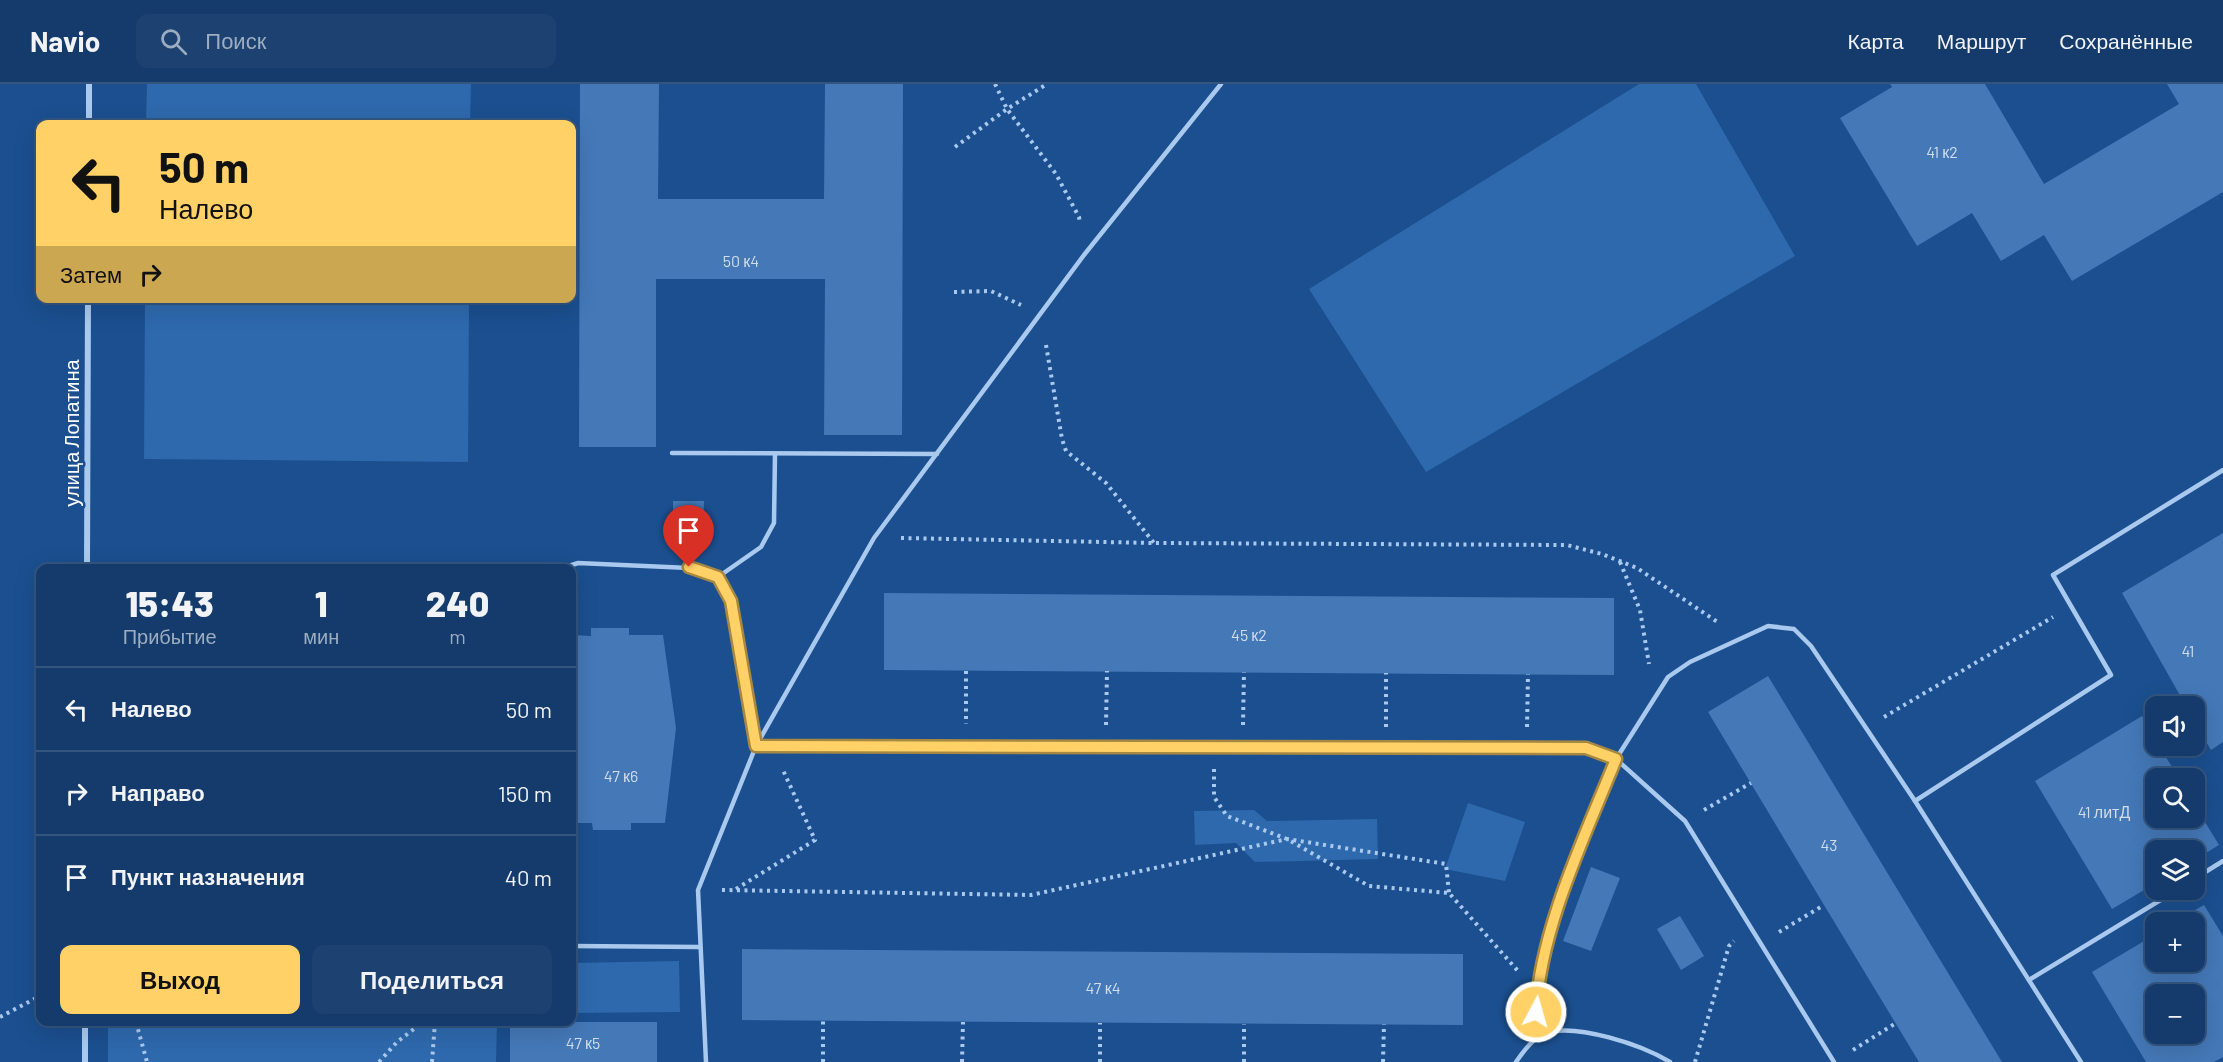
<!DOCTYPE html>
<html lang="ru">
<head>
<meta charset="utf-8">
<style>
	body { margin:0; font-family:Barlow,sans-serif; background:#1d4271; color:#f1f3f6; height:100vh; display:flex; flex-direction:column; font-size:22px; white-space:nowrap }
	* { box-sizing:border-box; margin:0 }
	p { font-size:20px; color:#9dadc1 }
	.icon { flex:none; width:33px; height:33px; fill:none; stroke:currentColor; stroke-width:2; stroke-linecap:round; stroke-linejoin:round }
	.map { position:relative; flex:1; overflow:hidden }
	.panel { position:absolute; left:36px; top:480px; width:540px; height:462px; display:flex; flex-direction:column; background:#143b6b; border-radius:12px; box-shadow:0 6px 24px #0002,0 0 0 2px #33557e }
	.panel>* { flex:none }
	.banner { position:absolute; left:36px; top:36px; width:540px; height:183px; border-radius:12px; box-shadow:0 6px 24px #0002,0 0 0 2px #33557e; background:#ffd166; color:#111; overflow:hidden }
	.buttons { position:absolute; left:2145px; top:612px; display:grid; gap:12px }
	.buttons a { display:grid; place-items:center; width:60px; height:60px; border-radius:12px; background:#143b6b; box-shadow:0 6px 24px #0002,0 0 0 2px #33557e; font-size:30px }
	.pin { position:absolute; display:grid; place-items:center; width:51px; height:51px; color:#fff; margin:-62px -26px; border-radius:50% 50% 50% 0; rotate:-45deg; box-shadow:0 0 6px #0007 }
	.pin .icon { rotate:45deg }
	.me { position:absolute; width:66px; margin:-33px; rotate:6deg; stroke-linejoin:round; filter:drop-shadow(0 0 4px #0008) }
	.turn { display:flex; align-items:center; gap:21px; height:126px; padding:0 24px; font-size:27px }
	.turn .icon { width:78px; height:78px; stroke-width:2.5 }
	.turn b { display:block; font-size:42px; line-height:51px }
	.then { display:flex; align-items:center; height:57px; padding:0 24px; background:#0003; gap:12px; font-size:22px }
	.eta { display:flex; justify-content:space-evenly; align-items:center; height:102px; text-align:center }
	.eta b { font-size:36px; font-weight:800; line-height:42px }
	.primary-button { display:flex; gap:12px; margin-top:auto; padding:12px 24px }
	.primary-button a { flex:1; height:69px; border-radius:12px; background:#ffd166; color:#111; font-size:24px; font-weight:800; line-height:69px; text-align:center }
	.primary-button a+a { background:#1d4271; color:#f1f3f6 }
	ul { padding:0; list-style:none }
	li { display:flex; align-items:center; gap:18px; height:84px; padding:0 24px; border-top:2px solid #33557e }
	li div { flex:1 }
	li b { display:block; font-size:22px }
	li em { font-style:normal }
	header { display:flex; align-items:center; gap:36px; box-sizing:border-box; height:84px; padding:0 30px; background:#143b6b; border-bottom:2px solid #33557e }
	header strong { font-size:28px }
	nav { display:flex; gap:33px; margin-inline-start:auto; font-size:21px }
	.search { width:420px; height:54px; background:#1d4271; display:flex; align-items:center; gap:15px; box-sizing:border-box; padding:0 21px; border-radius:12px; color:#9dadc1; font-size:22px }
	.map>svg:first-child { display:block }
	.green { fill:#2e69ad }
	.building { fill:#4478b7; fill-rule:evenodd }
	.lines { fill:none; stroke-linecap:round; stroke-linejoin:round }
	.path { stroke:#a9c9ee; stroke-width:4; stroke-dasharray:3 4.5; stroke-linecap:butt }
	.lane { stroke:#a9c9ee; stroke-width:4.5 }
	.street { stroke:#a9c9ee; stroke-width:6 }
	.route-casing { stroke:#a68842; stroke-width:15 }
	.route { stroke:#ffd166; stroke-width:10 }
	.labels { text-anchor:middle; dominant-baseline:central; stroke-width:5; stroke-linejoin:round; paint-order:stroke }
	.number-label { font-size:16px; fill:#d0dded }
	.street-label { font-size:20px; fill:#fff; stroke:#1b4f8f }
</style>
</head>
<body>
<header>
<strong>Navio</strong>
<div class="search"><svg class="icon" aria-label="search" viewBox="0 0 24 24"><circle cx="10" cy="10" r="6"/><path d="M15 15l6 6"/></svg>Поиск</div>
<nav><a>Карта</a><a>Маршрут</a><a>Сохранённые</a></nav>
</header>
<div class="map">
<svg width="2223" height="978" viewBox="0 0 2223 978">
	<rect width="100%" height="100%" fill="#1b4f8f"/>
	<g class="green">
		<polygon points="147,0 471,0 470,40 146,40"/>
		<polygon points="1639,0 1696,0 1795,172 1426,388 1309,205"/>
		<polygon points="145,215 469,215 468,378 144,375"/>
		<polygon points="1468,719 1525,738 1505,797 1445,785"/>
		<polygon points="1254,726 1267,737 1377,735 1378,775 1255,778 1236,759 1195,761 1194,727"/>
		<polygon points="679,877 680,928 572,929 572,879"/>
		<polygon points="108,938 497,938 496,978 108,978"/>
	</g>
	<g class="building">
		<polygon points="580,0 659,0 658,115 824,115 825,0 903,0 902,351 824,351 825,195 656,195 656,363 579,363"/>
		<polygon points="1890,0 1985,0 2044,100 2179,20 2167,0 2223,0 2223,108 2072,197 2044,151 2001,177 1972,129 1917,162 1840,34 1892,3"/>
		<polygon points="673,417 704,417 703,451 673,451"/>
		<polygon points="2223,449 2223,658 2211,666 2194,637 2194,622 2186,622 2122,509"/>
		<polygon points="884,509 1614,514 1614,591 884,586"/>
		<polygon points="591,544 629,544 629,551 663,551 676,644 665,739 631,739 631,746 593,746 592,739 572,739 572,551 591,552"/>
		<polygon points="1768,592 2002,978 1919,978 1824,821 1708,628"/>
		<polygon points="2142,632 2156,655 2156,662 2159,662 2179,694 2156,694 2156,734 2194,734 2194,720 2219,761 2194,776 2194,766 2156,766 2156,799 2112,825 2035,697"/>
		<polygon points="1591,783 1620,794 1591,867 1563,857"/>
		<path d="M2204,821L2223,852V973L2214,978H2146L2092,888L2156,850V878H2194V838H2174ZM2156,910H2194V950H2156Z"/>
		<polygon points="1680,832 1704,872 1681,886 1657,845"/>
		<polygon points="742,865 1463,870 1463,941 742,936"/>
		<rect x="510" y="938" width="147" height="40"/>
	</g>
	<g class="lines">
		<g class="path">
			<polyline points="995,0 1007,25 1056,90 1079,133 1080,139"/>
			<polyline points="955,63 1007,25 1047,0"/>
			<polyline points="954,208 991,207 1021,221"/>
			<polyline points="1046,261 1062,355 1066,367 1106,399 1154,459"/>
			<polyline points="901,454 1154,459 1567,461 1602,470 1637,484 1719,539"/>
			<polyline points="1620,478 1640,526 1649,580"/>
			<polyline points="966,587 966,640"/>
			<polyline points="1884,633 2053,533"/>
			<polyline points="1106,641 1107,587"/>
			<polyline points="1243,641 1244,588"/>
			<polyline points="1386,643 1386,589"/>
			<polyline points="1527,643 1528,590"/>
			<polyline points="1214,685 1214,713 1227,732 1287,755 1369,802 1449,809 1518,887"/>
			<polyline points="1704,726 1751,699"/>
			<polyline points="736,805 815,756 782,684"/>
			<polyline points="722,806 1031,811 1287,755 1446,780 1449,809"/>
			<polyline points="1779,848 1824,821"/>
			<polyline points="0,933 40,912"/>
			<polyline points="136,938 147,978"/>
			<polyline points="1853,966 1896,939"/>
			<polyline points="379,978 397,958 423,938"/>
			<polyline points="432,978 435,938"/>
			<polyline points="823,978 823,937"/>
			<polyline points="962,978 963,938"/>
			<polyline points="1100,978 1100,939"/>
			<polyline points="1244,978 1244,940"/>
			<polyline points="1383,978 1384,940"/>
			<polyline points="1695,978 1729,862 1734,857"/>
		</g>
		<g class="lane">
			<polyline points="672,369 937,370"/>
			<polyline points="563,484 578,479 689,484 718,493 731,517 756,662 1586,664 1616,675 1668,593 1690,578 1768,542 1794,545 1811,562 1915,717 2081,978"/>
			<polyline points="718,493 761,463 774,439 775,370"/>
			<polyline points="1915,717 2111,591 2053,491 2223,386"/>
			<polyline points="2194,795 2223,777"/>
			<polyline points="572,862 699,863"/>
			<polyline points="2029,896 2177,806"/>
			<polyline points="1543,949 1536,928 1537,907 1562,807 1616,675 1685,737 1834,978"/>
			<polyline points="706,978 698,806 756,662 874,454 1084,171 1221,0"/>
			<path d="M1516,978C1522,969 1535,952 1545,949C1577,939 1642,961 1670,978"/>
		</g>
		<g class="street">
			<polyline points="89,40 89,0"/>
			<polyline points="87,484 88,214"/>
			<polyline points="85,978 85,938"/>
		</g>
	</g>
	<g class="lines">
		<g class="route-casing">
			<path id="route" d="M689,483L718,493L731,517L756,662L1586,664L1616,675C1585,752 1540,845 1536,928"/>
		</g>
		<use href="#route" class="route"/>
	</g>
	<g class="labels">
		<g class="number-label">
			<text x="1942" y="67">41 к2</text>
			<text x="741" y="176">50 к4</text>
			<text x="1249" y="550">45 к2</text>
			<text x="2188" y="566">41</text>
			<text x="621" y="691">47 к6</text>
			<text x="2104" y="727">41 литД</text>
			<text x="1829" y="760">43</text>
			<text x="1103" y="903">47 к4</text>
			<text x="583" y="958">47 к5</text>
		</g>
		<g class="street-label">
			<text transform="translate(71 349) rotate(-90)">улица Лопатина</text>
		</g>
	</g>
</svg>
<div class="buttons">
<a><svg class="icon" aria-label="sound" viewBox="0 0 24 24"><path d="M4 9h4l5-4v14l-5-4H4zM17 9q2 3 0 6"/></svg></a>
<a><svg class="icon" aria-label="search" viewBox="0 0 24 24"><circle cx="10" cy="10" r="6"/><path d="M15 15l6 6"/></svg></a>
<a><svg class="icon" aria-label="layers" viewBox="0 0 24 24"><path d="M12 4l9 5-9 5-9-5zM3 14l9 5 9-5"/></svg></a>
<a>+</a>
<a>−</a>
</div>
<div class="pin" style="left:689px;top:483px;background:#d93025"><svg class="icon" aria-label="arrive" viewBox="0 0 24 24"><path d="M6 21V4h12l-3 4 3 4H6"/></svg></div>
<svg class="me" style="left:1536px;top:928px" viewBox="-20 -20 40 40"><circle r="17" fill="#ffd166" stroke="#fff" stroke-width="3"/><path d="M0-11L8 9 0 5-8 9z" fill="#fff"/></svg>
<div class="banner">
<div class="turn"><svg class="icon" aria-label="left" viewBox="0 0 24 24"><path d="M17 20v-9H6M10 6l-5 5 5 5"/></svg><div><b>50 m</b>Налево</div></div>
<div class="then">Затем<svg class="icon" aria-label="right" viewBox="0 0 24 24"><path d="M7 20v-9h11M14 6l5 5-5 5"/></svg></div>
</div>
<section class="panel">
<div class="eta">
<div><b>15:43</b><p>Прибытие</p></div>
<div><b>1</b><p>мин</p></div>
<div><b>240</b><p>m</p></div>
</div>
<ul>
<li><svg class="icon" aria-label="left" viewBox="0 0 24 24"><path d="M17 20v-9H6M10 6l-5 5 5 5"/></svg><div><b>Налево</b></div><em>50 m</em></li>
<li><svg class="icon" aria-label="right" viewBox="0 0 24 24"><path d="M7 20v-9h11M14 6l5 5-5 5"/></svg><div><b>Направо</b></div><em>150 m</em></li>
<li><svg class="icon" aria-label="arrive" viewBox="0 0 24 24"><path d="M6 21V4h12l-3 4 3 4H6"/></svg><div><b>Пункт назначения</b></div><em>40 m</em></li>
</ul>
<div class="primary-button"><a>Выход</a><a>Поделиться</a></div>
</section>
</div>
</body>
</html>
